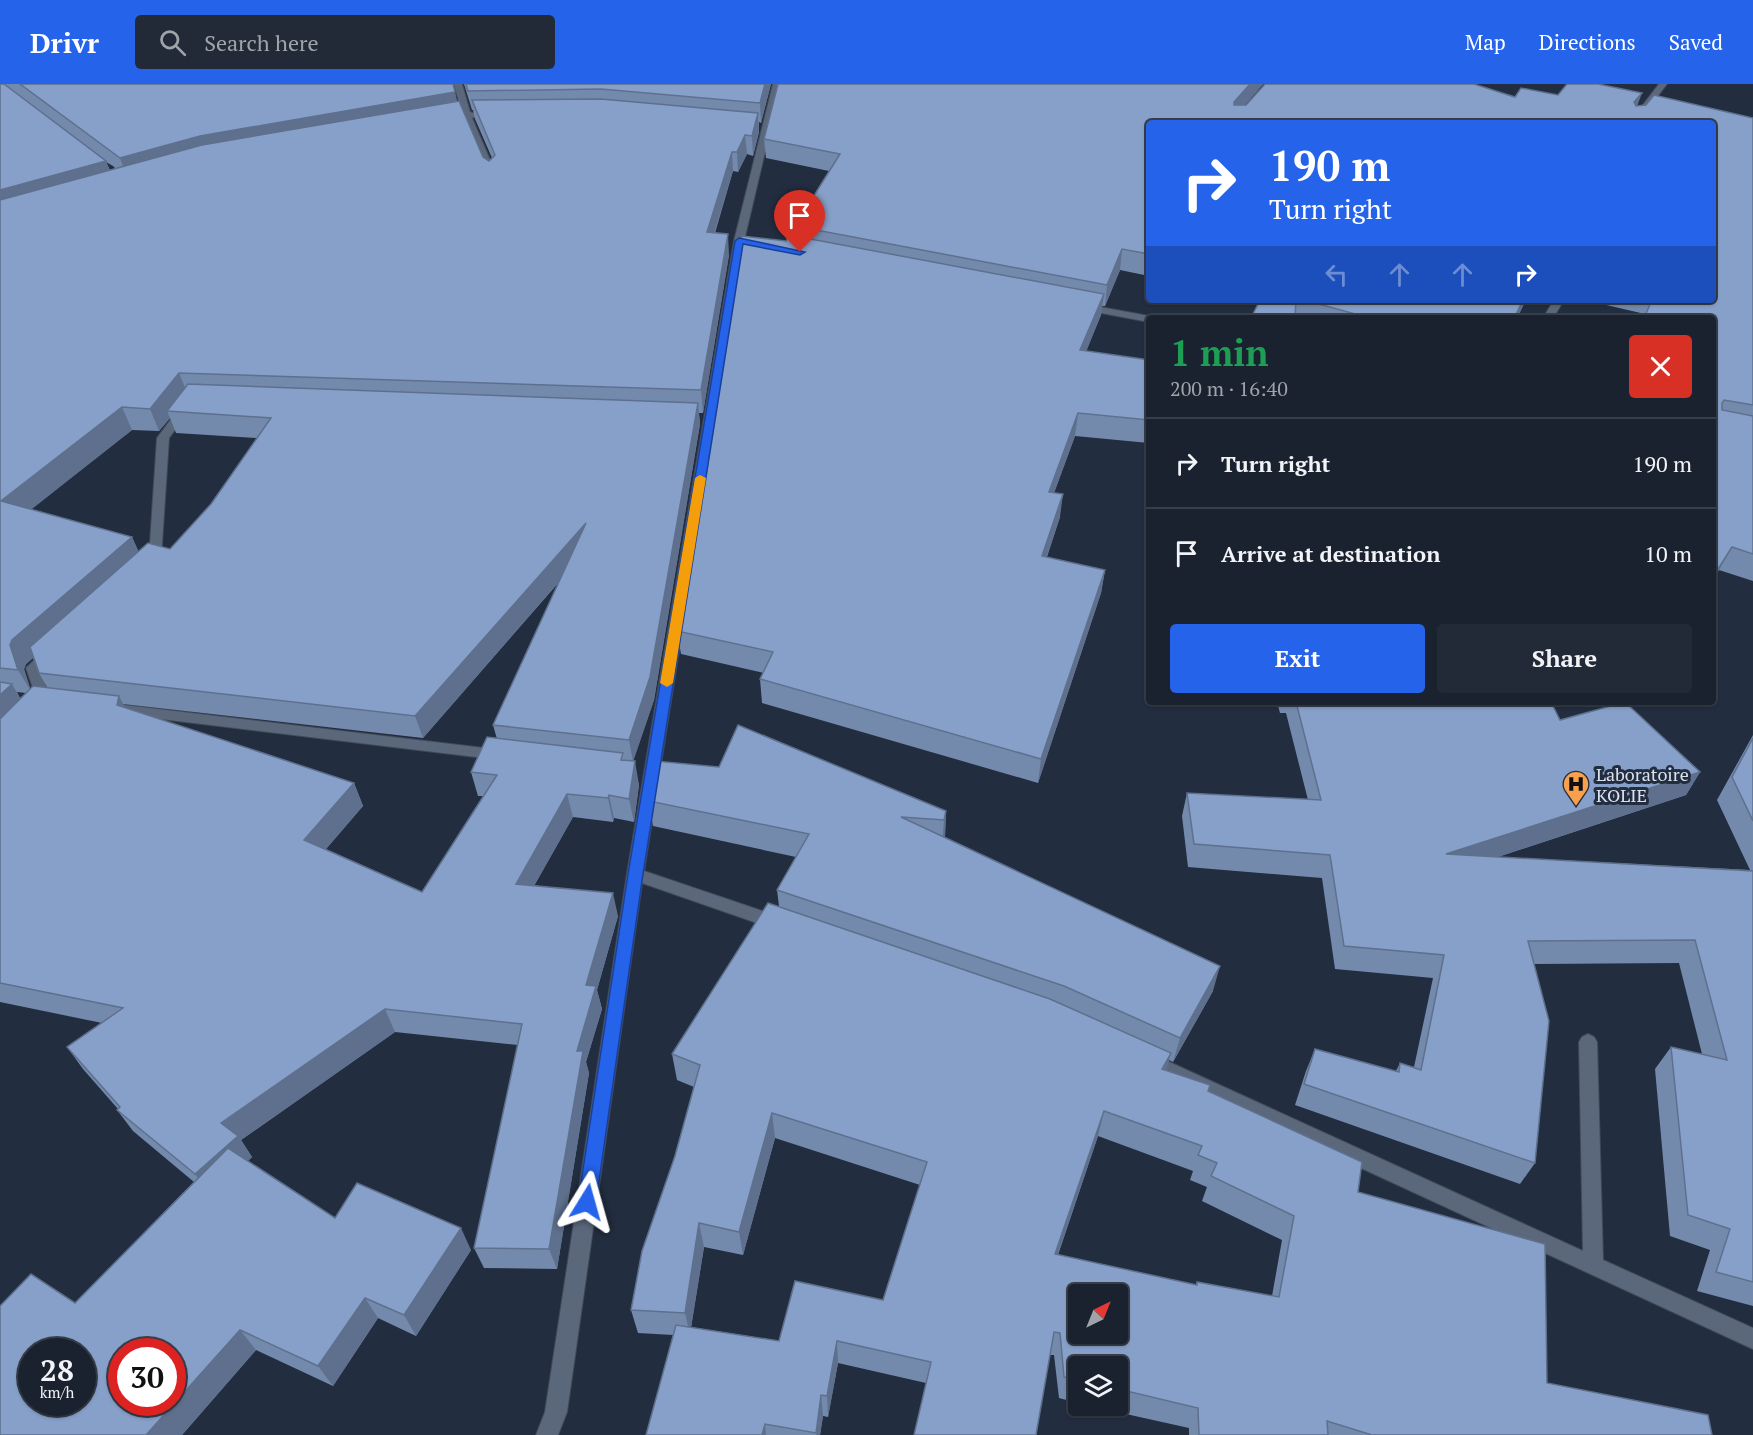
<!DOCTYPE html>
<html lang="en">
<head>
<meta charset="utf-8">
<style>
	body { margin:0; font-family:"PT Serif",serif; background:#232a37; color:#f1f3f6; height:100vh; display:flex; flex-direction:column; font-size:22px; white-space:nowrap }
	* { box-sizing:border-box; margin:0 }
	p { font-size:20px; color:#9fa4aa }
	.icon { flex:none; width:33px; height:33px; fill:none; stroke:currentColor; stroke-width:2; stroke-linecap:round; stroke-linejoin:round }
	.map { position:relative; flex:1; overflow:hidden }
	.panel { position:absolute; left:1146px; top:231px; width:570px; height:390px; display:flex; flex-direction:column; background:#1a222f; border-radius:6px; box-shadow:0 2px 4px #0004,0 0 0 2px #383f4b }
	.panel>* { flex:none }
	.guide { position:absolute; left:1146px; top:36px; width:570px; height:183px; border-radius:6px; box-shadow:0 2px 4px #0004,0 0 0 2px #383f4b; background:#2563eb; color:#fff; overflow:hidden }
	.needle { width:39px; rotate:43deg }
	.controls { position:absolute; left:1068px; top:1200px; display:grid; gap:12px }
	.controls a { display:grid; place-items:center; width:60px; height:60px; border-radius:6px; background:#1a222f; box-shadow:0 2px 4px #0004,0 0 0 2px #383f4b; font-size:30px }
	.speed { position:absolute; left:18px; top:1254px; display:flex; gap:12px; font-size:30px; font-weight:700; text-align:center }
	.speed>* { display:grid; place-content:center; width:78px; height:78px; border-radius:50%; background:#1a222f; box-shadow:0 2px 4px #0004,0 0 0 2px #383f4b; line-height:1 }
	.speed small { font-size:15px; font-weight:400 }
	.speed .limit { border:9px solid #d22; background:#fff; color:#111 }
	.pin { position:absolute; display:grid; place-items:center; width:51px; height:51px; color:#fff; margin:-62px -26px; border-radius:50% 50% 50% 0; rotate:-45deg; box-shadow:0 0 6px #0007 }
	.pin .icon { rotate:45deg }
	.me { position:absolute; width:66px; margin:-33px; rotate:8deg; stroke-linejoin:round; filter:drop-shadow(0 0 4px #0008) }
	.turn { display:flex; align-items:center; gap:21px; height:126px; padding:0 24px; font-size:27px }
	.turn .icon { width:78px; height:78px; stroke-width:2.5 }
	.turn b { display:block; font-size:42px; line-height:51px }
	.lanes { display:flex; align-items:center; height:57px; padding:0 24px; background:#0003; justify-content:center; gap:30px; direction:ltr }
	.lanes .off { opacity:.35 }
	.round { display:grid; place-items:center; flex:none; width:63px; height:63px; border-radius:6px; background:#232a37 }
	.head { display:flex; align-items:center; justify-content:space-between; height:102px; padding:0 24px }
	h1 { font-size:36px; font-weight:600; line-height:45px; color:#1e9e55 }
	.action { display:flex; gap:12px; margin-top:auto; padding:12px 24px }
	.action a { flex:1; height:69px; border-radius:6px; background:#2563eb; color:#fff; font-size:24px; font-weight:600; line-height:69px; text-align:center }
	.action a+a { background:#232a37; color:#f1f3f6 }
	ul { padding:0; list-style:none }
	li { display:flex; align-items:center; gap:18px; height:90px; padding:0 24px; border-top:2px solid #383f4b }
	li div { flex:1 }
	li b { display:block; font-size:22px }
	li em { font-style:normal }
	header { display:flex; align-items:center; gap:36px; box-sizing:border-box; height:84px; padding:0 30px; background:#2563eb; color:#fff }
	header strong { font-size:28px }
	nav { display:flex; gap:33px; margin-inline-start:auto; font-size:21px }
	.search { width:420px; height:54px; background:#232a37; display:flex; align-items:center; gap:15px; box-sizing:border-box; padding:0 21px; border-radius:6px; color:#9fa4aa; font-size:22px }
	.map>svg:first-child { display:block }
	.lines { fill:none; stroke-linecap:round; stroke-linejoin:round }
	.minor-casing { stroke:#414a59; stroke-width:2 }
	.minor { fill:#5b687c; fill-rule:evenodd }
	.wall { fill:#748aad; fill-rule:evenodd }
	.shaded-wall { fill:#5e708d }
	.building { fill:#87a0c9; stroke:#5e708d; stroke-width:1.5; fill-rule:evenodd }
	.route { fill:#2563eb; stroke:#184099; stroke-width:1.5 }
	.slow { fill:#f59e0b }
	.labels { text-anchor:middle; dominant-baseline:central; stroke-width:6; stroke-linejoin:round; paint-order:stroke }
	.poi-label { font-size:18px; fill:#dae1ed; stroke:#222d3f; text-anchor:start }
</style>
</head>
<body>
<header>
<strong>Drivr</strong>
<div class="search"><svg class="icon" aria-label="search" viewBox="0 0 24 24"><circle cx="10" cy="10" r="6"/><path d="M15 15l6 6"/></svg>Search here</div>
<nav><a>Map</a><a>Directions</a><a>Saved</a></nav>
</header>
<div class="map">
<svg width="1753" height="1351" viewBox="0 0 1753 1351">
	<rect width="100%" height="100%" fill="#222d3f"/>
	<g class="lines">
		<g class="minor-casing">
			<g id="minor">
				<polygon points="454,0 462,0 470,28 480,31 472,34 497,92 496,94 489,92 464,34 445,38 441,35 462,29"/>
				<polygon points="773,0 781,0 744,157 644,787 783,834 785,839 783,844 777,846 642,799 567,1328 558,1351 536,1351 545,1328 627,790 734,157"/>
				<polygon points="1659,0 1667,0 1637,39 1629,39"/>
				<polygon points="1554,216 1564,216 1553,234 1543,234"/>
				<polygon points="1084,220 1149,232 1154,234 1149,234 1149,238 1080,225 1079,223"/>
				<polygon points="184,322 190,325 169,354 161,475 152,482 146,478 149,474 157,354 180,323"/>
				<polygon points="51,563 58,568 40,585 51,617 47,623 42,624 35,619 37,616 26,584 46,565"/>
				<polygon points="116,620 501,666 506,667 508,671 506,675 501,676 111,629 109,625 111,621"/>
				<polygon points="1588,950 1594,953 1597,958 1603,1176 1753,1244 1753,1265 1142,983 1139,977 1142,971 1148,969 1154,971 1583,1167 1579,958 1582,953"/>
			</g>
		</g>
		<use href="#minor" class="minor"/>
	</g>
	<g class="wall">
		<path d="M0,0H453L457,18L483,73L489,77L492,74L475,35L473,26H472L464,0H771L761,39L759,38V48L753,72L747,70L738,88L733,87L715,149L729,171L703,329H699L700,340L654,616L633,677L639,701L634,738L614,734L613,738L573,733L534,802L618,832L597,906L602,925L586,978L589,989L557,1185L484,1184L474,1164L518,961L395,948L241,1056L252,1073L248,1077L335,1134L471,1166L416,1252L378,1234L333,1302L256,1266L182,1351H0L75,1219L194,1098L133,1047L117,1026L118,1025L83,985L67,963L102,939L0,918ZM106,78L113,82L116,85L110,86ZM170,334L176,349L257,354L211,420L170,465L138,467L132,453L31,425L132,346L159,347ZM560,497L493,641L497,655L471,688L478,712H483L422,808L326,765L363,722L354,699L125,624L123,620L423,654ZM33,574L39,589L47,603L30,605L24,585L26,580ZM17,608L26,609L20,614Z"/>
		<polygon points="778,0 1263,0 1245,21 1515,13 1558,11 1637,22 1753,34 1753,497 1719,486 1713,496 1713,234 1644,234 1645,230 1589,217 1589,216 1713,216 1713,39 1149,39 1149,192 1120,186 1105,222 1102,222 1101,231 1086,267 1149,276 1149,359 1075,352 1054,409 1060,433 1047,473 1105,486 1101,509 1038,699 762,619 760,595 764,589 681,570 677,547 786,157 795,152 795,142 829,87 766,74 764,55"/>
		<polygon points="1260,216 1526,216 1517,234 1251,234"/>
		<polygon points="1277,618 1551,618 1560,636 1700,688 1686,711 1498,773 1750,786 1717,716 1753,651 1753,1222 1697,1207 1710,1166 1670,1152 1655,985 1671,963 1702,970 1679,879 1534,880 1535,1079 1520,1100 1295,1021 1306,987 1315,965 1396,987 1400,979 1414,983 1433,894 1335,885 1322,794 1188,783 1182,732 1187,709 1308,716 1286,629 1280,629"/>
		<path d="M649,717L946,727L945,753L1213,907L1173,978L1169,976L1166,986L1208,1007L1358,1108L1547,1299L1712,1351H1189V1344L1090,1322H1118V1282H1078V1319L1059,1314L1054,1271H1050L926,1299L838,1279L828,1333L823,1332L820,1351H646L673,1251L638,1249L631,1226L694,1003L677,996L672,970L779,822L777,806L796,773L653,742ZM1098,1052L1193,1087L1190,1096L1207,1103L1202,1117L1282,1156L1272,1212L1197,1198L1196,1201L1058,1171ZM775,1054L920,1101L883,1216L779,1257L691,1243L704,1163L743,1171Z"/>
	</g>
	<g class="shaded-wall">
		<polygon points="765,0 771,0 761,39 760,19"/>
		<polygon points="1250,0 1263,0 1230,38 1234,18"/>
		<polygon points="455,8 459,27 127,94 120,74 200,52"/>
		<polygon points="1642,9 1635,28 1634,18"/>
		<polygon points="758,29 759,48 753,72 752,52"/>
		<polygon points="745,51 747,70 738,88 737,68"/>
		<polygon points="732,68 733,87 708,169 707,148"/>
		<polygon points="106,77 114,97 0,129 0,106"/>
		<polygon points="728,150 729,171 703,329 701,306"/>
		<polygon points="1122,165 1120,186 1105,222 1107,201"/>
		<polygon points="1104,210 1101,231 1078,288 1080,266"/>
		<polygon points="1523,216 1526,216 1517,234 1514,234"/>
		<polygon points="179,289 188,311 167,327 170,334 159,347 150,325"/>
		<polygon points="698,319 700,340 654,616 633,678 629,656"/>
		<polygon points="122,323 132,346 13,440 1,417"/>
		<polygon points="1078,329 1075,352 1046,431 1049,408"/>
		<polygon points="1063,410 1060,433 1039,495 1042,472"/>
		<polygon points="586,439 590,462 423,654 415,632"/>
		<polygon points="132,453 143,477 26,580 24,585 32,609 18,586 10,561 12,556"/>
		<polygon points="1732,463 1719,486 1713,496 1713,493"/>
		<polygon points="1105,486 1101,509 1038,699 1041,675"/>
		<polygon points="12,600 26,624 0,649 0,611"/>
		<polygon points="119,612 131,635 117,621"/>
		<polygon points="635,677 639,701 634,738 629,715"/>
		<polygon points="1700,688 1686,711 1436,793 1446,770"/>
		<polygon points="354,699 363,722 314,779 304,756"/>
		<polygon points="567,710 573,733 522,823 516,800"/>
		<polygon points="609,711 614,734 613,738 608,714"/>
		<polygon points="946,727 945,752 942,762 944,736"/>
		<polygon points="613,809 618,832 597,906 602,925 586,978 589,989 557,1185 549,1165 586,901"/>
		<polygon points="1220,882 1213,907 1173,978 1180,954"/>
		<polygon points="385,925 395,948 241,1056 252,1073 210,1111 195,1090 221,1039"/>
		<polygon points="1171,969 1164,995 1162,985"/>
		<polygon points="1104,1027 1098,1052 1050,1194 1055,1170"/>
		<polygon points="772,1029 775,1054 743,1171 739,1148"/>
		<polygon points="699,1139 704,1163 690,1251 685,1229"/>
		<polygon points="461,1144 471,1166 416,1252 404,1231"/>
		<polygon points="365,1214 378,1234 333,1302 318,1282"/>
		<polygon points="240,1246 256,1266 182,1351 146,1351"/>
		<polygon points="837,1257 838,1279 828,1333 827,1312"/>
		<polygon points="821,1311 823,1332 820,1351 816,1351"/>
		<polygon points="765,1340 766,1351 762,1351"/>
	</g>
	<g class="building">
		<polygon points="0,0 4,0 106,77 0,106"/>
		<polygon points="20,0 453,0 455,8 200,52 120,74"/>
		<polygon points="466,0 765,0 760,19 601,5 468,7"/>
		<polygon points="778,0 1250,0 1234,18 1234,21 1246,21 1265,0 1474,0 1515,13 1521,4 1558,11 1567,0 1598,0 1642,9 1634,18 1636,22 1646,21 1654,11 1753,34 1753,321 1724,316 1722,319 1722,326 1753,332 1753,470 1732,463 1713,493 1713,234 1644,234 1652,216 1713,216 1713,39 1149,39 1149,170 1122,165 1107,201 795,142 840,70 764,55"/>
		<polygon points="601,15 758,29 752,52 745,51 737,68 732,68 707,148 728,150 701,306 179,289 150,325 122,323 1,417 132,453 12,556 10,561 18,586 0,584 0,116 202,61 459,17 483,73 489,77 495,71 472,16"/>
		<polygon points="789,151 1104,210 1080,266 1149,276 1149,336 1078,329 1049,408 1063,410 1042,472 1105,486 1041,675 760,595 773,568 677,547 742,152 786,157"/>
		<polygon points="1260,216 1296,216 1295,234 1251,234"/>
		<polygon points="1304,216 1523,216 1514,234 1370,234"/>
		<polygon points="188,300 698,319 650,593 629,656 493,641 586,439 415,632 39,589 30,563 148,459 170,465 211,420 271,334 167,327"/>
		<polygon points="0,598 12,600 0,611"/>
		<polygon points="33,602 119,612 117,621 354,699 304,756 422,808 497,691 471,688 487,653 623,669 621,676 635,677 629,715 609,711 608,714 567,710 516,800 613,809 586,901 596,902 577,967 583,967 549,1165 474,1164 522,940 385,925 221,1039 238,1052 195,1090 117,1026 120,1023 67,963 123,924 0,899 0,635"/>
		<polygon points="1296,618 1551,618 1560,636 1625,618 1700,688 1446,770 1753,787 1753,1198 1716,1188 1730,1145 1688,1131 1671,963 1727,976 1695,856 1528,857 1549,937 1535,1079 1304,1000 1315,965 1399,988 1400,979 1421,986 1444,871 1344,862 1330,771 1194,760 1187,709 1321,716"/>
		<polygon points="738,641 946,727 944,736 901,733 1220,882 1180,954 1064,902 777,806 809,750 649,717 655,677 719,683"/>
		<polygon points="1753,654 1753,737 1732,693"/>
		<path d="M768,819L1050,915L1171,969L1162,985L1210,1001L1208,1007L1362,1078L1358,1108L1545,1160L1547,1299L1708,1331L1712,1351H1372L1327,1337L1328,1351H1199L1198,1324L1118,1305V1282H1078V1296L1064,1293L1060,1249L1054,1248L1036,1351H914L931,1278L837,1257L827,1312L821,1311L816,1349L765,1340L762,1351H646L676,1241L779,1257L795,1197L883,1216L927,1078L772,1029L739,1148L699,1139L685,1229L631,1226L642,1167L675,1072L700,981L672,970ZM1104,1027L1202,1062L1198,1071L1217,1079L1211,1092L1294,1132L1279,1213L1197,1198V1201L1055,1170ZM1078,1210H1118V1250H1078Z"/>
		<path d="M228,1064L335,1134L357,1099L461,1144L404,1231L365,1214L318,1282L240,1246L146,1351H0V1222L31,1190L75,1219ZM32,1268H82V1318H32ZM122,1268H172V1318H122Z"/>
	</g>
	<polygon class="route" points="739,154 805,168 800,171 743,160 643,790 596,1118 593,1124 587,1126 581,1124 578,1118 628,790 735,157"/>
	<polygon class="slow" points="700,391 706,394 673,599 667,603 660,599 695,394"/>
	<defs>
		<g id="hospital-pin" transform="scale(1.35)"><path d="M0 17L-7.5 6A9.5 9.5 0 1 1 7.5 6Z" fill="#f9a04c" stroke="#222d3f"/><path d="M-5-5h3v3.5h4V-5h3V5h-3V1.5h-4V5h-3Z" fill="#111"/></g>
	</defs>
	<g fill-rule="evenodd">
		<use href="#hospital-pin" x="1576" y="700"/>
	</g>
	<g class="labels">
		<g class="poi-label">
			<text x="1596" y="690">Laboratoire<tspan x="1596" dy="21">KOLIE</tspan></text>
		</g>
	</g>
</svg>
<div class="controls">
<a><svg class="needle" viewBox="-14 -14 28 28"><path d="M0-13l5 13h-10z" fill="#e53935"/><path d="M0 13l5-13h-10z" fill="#9fa4aa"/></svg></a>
<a><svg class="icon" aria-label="layers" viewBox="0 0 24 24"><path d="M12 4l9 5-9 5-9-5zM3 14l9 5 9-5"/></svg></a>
</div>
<div class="speed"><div>28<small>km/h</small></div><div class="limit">30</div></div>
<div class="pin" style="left:800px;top:168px;background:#d93025"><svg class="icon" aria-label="arrive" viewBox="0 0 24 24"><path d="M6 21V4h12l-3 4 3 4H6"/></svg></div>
<svg class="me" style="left:587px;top:1118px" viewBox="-20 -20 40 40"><path d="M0-17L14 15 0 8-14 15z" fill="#2563eb" stroke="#fff" stroke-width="4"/></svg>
<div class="guide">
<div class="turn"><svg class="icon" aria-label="right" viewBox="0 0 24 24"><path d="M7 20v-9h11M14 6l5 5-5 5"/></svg><div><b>190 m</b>Turn right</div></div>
<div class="lanes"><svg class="icon off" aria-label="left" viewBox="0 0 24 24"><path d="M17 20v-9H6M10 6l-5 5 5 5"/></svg><svg class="icon off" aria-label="ahead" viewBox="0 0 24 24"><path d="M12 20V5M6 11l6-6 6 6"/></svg><svg class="icon off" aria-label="ahead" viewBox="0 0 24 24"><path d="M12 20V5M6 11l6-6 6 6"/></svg><svg class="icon" aria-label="right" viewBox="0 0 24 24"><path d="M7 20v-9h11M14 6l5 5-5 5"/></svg></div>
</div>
<section class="panel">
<div class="head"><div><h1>1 min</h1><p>200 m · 16:40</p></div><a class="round" style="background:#d93025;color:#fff"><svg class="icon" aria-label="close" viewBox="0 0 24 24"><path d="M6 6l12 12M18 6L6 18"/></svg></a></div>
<ul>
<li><svg class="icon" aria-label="right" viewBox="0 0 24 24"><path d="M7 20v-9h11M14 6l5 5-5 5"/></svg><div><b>Turn right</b></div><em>190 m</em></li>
<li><svg class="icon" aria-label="arrive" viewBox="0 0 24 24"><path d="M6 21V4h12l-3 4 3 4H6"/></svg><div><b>Arrive at destination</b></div><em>10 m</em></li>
</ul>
<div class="action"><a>Exit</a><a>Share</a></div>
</section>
</div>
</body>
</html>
